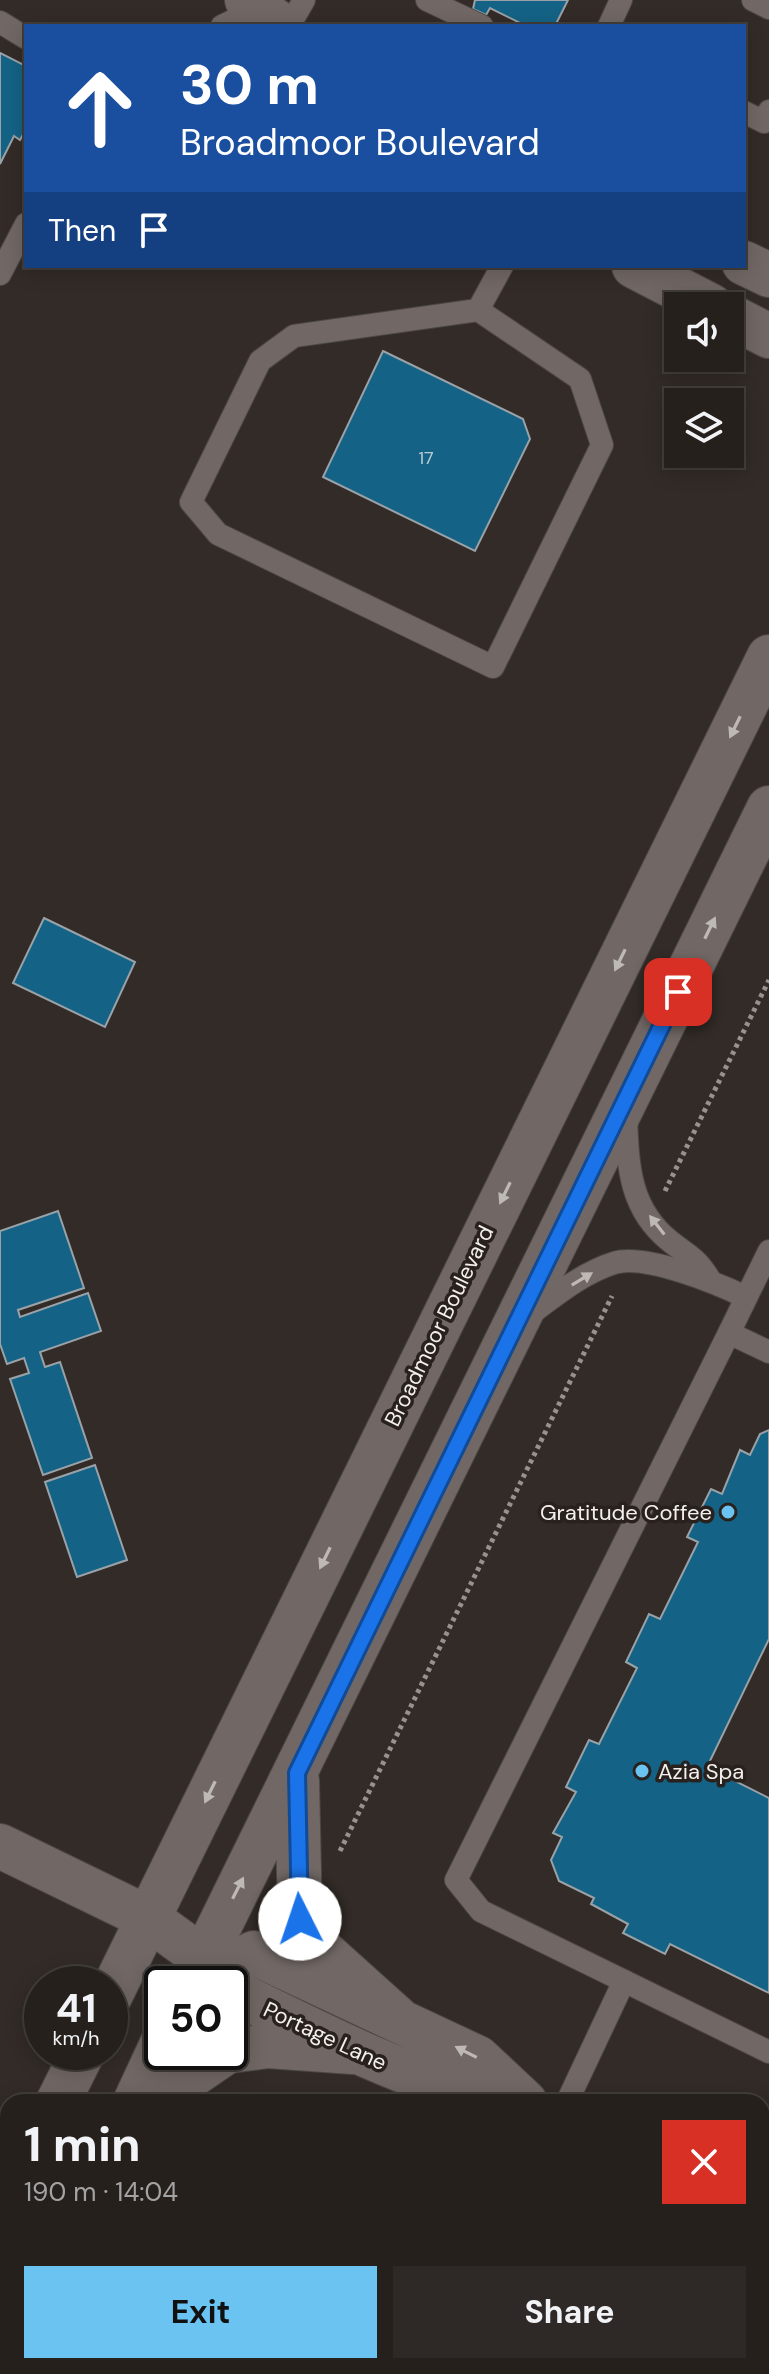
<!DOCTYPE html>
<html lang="en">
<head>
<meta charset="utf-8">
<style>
	body { margin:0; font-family:"DM Sans",sans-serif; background:#2e2826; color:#f1f3f6; height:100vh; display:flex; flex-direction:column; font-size:30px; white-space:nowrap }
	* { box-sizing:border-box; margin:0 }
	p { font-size:26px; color:#a4a3a4 }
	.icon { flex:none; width:44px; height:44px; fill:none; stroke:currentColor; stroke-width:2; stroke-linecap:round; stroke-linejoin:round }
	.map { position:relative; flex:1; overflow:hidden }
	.side { position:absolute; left:0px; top:2094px; width:770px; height:280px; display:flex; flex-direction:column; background:#26201d; border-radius:24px 24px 0 0; box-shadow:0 4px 20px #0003,0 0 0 2px #423e3b }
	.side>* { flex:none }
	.banner { position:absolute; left:24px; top:24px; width:722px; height:244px; border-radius:0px; box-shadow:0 4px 20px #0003,0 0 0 2px #423e3b; background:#1a4fa0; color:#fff; overflow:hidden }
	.controls { position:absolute; left:664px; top:292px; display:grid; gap:16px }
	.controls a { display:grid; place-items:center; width:80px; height:80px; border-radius:0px; background:#26201d; box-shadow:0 4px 20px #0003,0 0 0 2px #423e3b; font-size:40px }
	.speed { position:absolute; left:24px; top:1966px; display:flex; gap:16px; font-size:40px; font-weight:700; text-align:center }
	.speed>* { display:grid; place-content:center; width:104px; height:104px; border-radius:50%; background:#26201d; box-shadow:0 4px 20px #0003,0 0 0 2px #423e3b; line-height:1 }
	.speed small { font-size:20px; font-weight:400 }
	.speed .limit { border:4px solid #111; border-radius:12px; background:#fff; color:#111 }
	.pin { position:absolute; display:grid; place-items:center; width:68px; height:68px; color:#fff; margin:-34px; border-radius:16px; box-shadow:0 4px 12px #0006 }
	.me { position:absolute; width:88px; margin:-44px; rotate:356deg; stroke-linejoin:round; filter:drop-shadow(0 0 6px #0008) }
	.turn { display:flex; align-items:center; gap:28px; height:168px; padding:0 24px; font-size:36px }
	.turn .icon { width:104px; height:104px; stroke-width:2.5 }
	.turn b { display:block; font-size:56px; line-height:68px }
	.then { display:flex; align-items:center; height:76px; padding:0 24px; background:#0003; gap:16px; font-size:30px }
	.round { display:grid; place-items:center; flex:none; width:84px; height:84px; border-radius:0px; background:#2e2826 }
	.headline { display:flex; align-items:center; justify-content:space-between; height:136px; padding:0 24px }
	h1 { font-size:48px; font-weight:700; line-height:60px }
	.cta { display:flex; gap:16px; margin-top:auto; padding:16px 24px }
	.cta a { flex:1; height:92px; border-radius:0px; background:#6ac3f1; color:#111; font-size:32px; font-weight:700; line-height:92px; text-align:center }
	.cta a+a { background:#2e2826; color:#f1f3f6 }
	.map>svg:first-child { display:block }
	.building { fill:#146386; stroke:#9aa2a7; stroke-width:2 }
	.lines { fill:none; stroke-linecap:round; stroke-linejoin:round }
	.lane-casing { stroke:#4d4845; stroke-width:24 }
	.street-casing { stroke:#4d4845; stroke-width:46 }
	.secondary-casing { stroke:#4d4845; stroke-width:46 }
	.path { stroke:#98928f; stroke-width:5; stroke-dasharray:4 4; stroke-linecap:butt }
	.lane { stroke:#716865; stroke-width:22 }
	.street { stroke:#716865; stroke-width:44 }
	.secondary { stroke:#716865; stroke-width:44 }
	.oneway { fill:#bfb9b6 }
	.route-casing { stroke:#114b97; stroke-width:20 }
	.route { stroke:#1a73e8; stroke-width:14 }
	.poi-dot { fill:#6ac3f1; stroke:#28211e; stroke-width:3 }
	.labels { text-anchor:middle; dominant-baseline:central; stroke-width:7; stroke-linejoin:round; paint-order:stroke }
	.number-label { font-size:18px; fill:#bbccd2 }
	.street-label { font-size:22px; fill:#f3efec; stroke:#28211e }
	.poi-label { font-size:22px; fill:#f3efec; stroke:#28211e; text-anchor:end }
</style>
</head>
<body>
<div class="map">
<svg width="769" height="2374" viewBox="0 0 769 2374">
	<rect width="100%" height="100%" fill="#322b27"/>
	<g class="building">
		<polygon points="475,0 568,0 555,26 526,26 490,8 486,15 473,9"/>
		<polygon points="0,53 26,66 26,129 20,140 14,136 0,164"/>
		<polygon points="383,351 523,419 530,439 475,551 323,477"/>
		<polygon points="44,918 135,962 105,1027 13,983"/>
		<polygon points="58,1211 84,1288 18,1310 20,1317 88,1293 101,1331 40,1352 45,1367 60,1362 92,1458 43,1475 10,1379 29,1373 24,1358 7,1364 0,1344 0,1231"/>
		<polygon points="769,1430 769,1639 707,1767 769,1798 769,1993 670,1944 665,1954 623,1933 628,1924 591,1904 594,1898 559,1881 551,1860 562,1837 553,1833 576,1792 566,1787 589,1740 599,1744 637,1668 626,1662 649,1614 660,1619 698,1542 687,1537 711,1489 722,1494 740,1450 750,1455 760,1434"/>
		<polygon points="95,1465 127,1560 77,1577 45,1482"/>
		<polygon points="533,2366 612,2366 628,2374 530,2374"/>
	</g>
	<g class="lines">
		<g class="lane-casing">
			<g id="lane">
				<polyline points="427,0 482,26"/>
				<polyline points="753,0 769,8"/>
				<polyline points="0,22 26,38"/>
				<polyline points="222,26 259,8"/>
				<polyline points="289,26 304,0"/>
				<polyline points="609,26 621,0"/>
				<polyline points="744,112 764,122 769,111"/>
				<polyline points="0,274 26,224"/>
				<polygon points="478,310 580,379 602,445 493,667 218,534 191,502 260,361 294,336"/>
				<polyline points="478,310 502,266"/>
				<path d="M626,1117C628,1166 629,1209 671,1242C690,1257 697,1258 710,1280"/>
				<path d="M529,1315C555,1296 582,1273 614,1263C645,1253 718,1284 746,1297"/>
				<polyline points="729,1333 769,1251"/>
				<polyline points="769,1352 729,1333 456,1880 481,1911 769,2052"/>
				<polyline points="567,2102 624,1981"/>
				<polyline points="459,2374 463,2366"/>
			</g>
		</g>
		<g class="street-casing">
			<g id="street">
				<polyline points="247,0 282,26"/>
				<polyline points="744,263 769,275"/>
				<polyline points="634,266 711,306"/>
				<polyline points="730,316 769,336"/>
				<polyline points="0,1846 148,1918 203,1958 225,1967"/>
				<polyline points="225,1967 254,1953 478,2058 525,2102"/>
				<path d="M225,1967L236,1993C321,2035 403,2077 495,2102"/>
				<polyline points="762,2215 769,2219"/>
			</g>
		</g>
		<g class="secondary-casing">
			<g id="secondary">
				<polyline points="297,1781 300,1919 318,1947 397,2018"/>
				<polyline points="191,1984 769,808"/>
				<polyline points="110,1996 769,657"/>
				<polyline points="230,2051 268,2046 353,2052"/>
				<polyline points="58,2102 83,2052"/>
				<polyline points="135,2102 162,2044"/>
				<polyline points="153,2102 226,2052"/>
				<polyline points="0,2222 8,2205"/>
				<polyline points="4,2374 8,2366"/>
			</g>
		</g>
		<g class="path">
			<polyline points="665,1191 769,980"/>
			<polyline points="340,1851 612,1296"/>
			<polyline points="86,2374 90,2366"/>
		</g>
		<use href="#lane" class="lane"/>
		<use href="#street" class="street"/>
		<use href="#secondary" class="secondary"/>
	</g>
	<defs><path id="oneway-solid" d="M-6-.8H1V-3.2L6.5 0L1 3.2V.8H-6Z" transform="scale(2)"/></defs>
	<g class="oneway">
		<use href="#oneway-solid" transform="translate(735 727) rotate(116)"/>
		<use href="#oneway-solid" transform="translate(710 928) rotate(-64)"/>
		<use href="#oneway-solid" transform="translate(620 960) rotate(116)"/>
		<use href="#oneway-solid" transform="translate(505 1193) rotate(116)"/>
		<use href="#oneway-solid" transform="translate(657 1225) rotate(-128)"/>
		<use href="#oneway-solid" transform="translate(582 1279) rotate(-31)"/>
		<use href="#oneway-solid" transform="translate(325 1558) rotate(116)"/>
		<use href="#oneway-solid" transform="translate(210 1792) rotate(116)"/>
		<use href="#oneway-solid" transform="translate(238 1888) rotate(-63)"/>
		<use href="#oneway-solid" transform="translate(466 2052) rotate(-153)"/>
	</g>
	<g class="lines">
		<g class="route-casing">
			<polyline id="route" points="300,1919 297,1773 678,992"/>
		</g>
		<use href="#route" class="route"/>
	</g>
	<g class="poi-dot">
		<circle cx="728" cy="1512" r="8"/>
		<circle cx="642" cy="1771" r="8"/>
	</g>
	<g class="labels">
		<g class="number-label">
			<text x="426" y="458">17</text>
		</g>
		<g class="street-label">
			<text transform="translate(439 1326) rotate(-64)">Broadmoor Boulevard</text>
			<text transform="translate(325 2036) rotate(25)">Portage Lane</text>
		</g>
		<g class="poi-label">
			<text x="712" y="1512">Gratitude Coffee</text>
			<text x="658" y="1771" text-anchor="start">Azia Spa</text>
		</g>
	</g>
</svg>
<div class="controls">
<a><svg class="icon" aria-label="sound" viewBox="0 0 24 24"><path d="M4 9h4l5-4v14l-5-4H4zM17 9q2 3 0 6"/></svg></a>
<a><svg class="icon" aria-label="layers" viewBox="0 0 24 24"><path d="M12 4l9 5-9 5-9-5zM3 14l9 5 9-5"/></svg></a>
</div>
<div class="speed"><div>41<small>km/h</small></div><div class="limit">50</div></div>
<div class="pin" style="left:678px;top:992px;background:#d93025"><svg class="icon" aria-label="arrive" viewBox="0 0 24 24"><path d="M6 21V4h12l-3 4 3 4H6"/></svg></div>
<svg class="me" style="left:300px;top:1919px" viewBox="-20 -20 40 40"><circle r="19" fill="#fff"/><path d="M0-13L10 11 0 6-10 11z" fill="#1a73e8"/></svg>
<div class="banner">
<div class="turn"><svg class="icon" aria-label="ahead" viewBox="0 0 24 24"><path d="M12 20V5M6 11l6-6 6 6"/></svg><div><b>30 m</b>Broadmoor Boulevard</div></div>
<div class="then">Then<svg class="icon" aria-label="arrive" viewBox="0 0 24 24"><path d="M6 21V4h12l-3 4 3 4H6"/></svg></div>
</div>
<section class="side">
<div class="headline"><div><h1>1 min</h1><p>190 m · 14:04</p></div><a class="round" style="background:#d93025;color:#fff"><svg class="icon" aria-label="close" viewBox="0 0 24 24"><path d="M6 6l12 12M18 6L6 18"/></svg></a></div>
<div class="cta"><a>Exit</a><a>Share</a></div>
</section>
</div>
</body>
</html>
